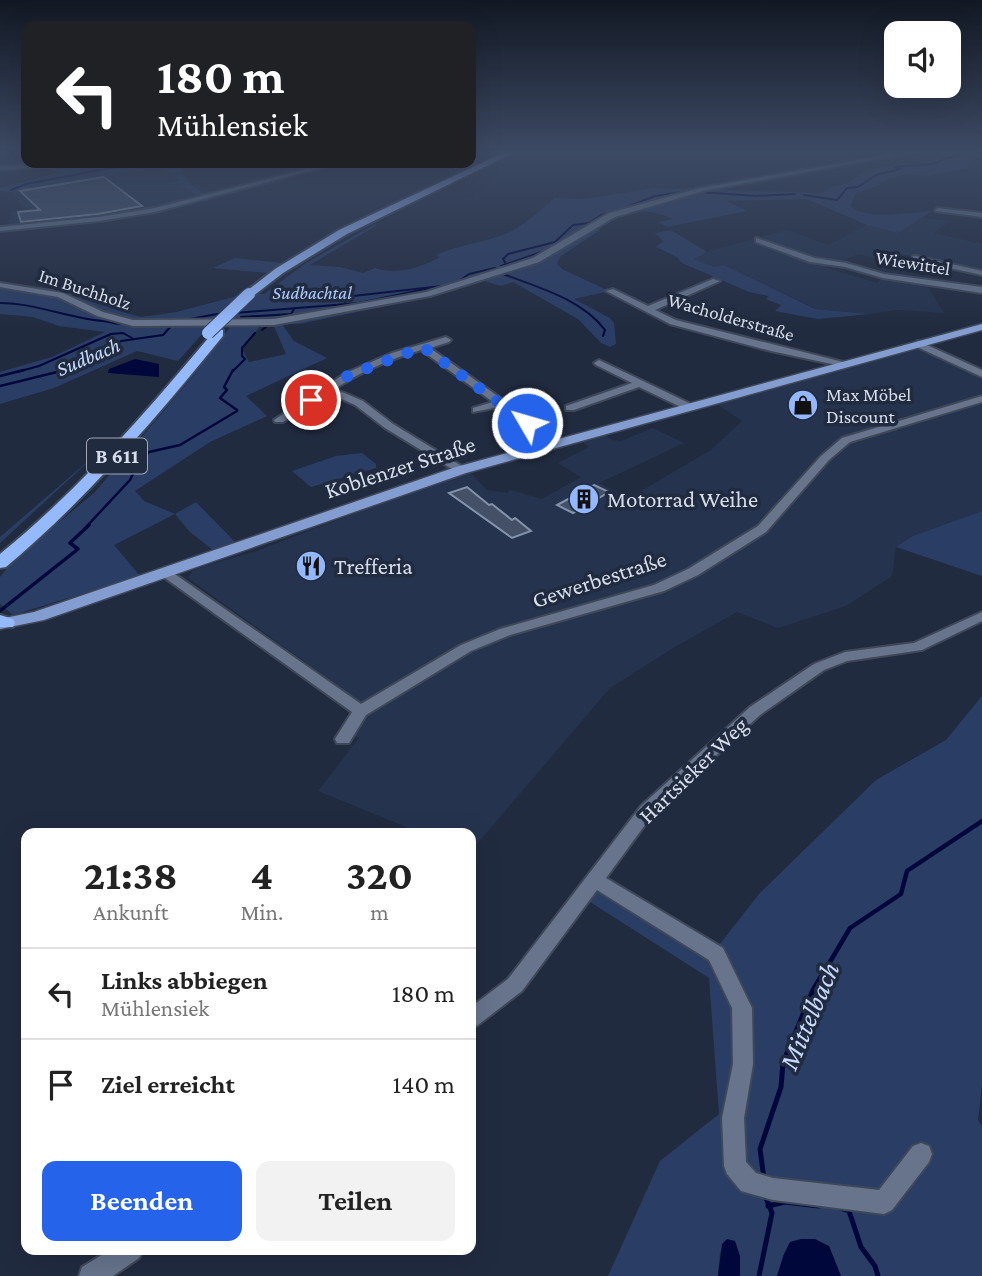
<!DOCTYPE html>
<html lang="de">
<head>
<meta charset="utf-8">
<style>
	body { margin:0; font-family:"Crimson Pro",serif; background:#f2f2f2; color:#222; height:100vh; display:flex; flex-direction:column; font-size:26px; white-space:nowrap }
	* { box-sizing:border-box; margin:0 }
	p { font-size:23px; color:#767676 }
	.icon { flex:none; width:38px; height:38px; fill:none; stroke:currentColor; stroke-width:2; stroke-linecap:round; stroke-linejoin:round }
	.map { position:relative; flex:1; overflow:hidden }
	.drawer { position:absolute; left:21px; top:828px; width:455px; height:427px; display:flex; flex-direction:column; background:#fff; border-radius:14px; box-shadow:0 7px 28px #0002 }
	.drawer>* { flex:none }
	.banner { position:absolute; left:21px; top:21px; width:455px; height:147px; border-radius:14px; box-shadow:0 7px 28px #0002; background:#202124; color:#fff; overflow:hidden }
	.tools { position:absolute; left:884px; top:21px; display:grid; gap:14px }
	.tools a { display:grid; place-items:center; width:77px; height:77px; border-radius:14px; background:#fff; box-shadow:0 7px 28px #0002; font-size:35px }
	.pin { position:absolute; display:grid; place-items:center; width:60px; height:60px; color:#fff; margin:-30px; border:4px solid #fff; border-radius:50%; box-shadow:0 2px 7px #0007 }
	.me { position:absolute; width:77px; margin:-38px; rotate:308deg; stroke-linejoin:round; filter:drop-shadow(0 0 5px #0008) }
	.turn { display:flex; align-items:center; gap:24px; height:147px; padding:0 21px; font-size:32px }
	.turn .icon { width:91px; height:91px; stroke-width:2.5 }
	.turn b { display:block; font-size:49px; line-height:60px }
	.eta { display:flex; justify-content:space-evenly; align-items:center; height:119px; text-align:center }
	.eta b { font-size:42px; font-weight:700; line-height:49px }
	.action { display:flex; gap:14px; margin-top:auto; padding:14px 21px }
	.action a { flex:1; height:80px; border-radius:14px; background:#2563eb; color:#fff; font-size:28px; font-weight:700; line-height:80px; text-align:center }
	.action a+a { background:#f2f2f2; color:#222 }
	ul { padding:0; list-style:none }
	li { display:flex; align-items:center; gap:21px; height:91px; padding:0 21px; border-top:2px solid #e0e0e0 }
	li div { flex:1 }
	li b { display:block; font-size:26px }
	li em { font-style:normal }
	.map>svg:first-child { display:block }
	.built { fill:#26334e }
	.green { fill:#2a3d64; fill-rule:evenodd }
	.water { fill:#00073b }
	.lines { fill:none; stroke-linecap:round; stroke-linejoin:round }
	.stream-far4 { stroke:#00073b; stroke-width:2 }
	.stream-far3 { stroke:#00073b; stroke-width:2.5 }
	.stream-far2 { stroke:#00073b; stroke-width:3.5 }
	.stream-far1 { stroke:#00073b; stroke-width:4.5 }
	.stream { stroke:#00073b; stroke-width:5 }
	.building { fill:#445067; stroke:#8592ab; stroke-width:2 }
	.minor-casing { stroke:#3f4859; stroke-width:4 }
	.major-casing { stroke:#3f4859; stroke-width:3 }
	.highway-casing { stroke:#3f4859; stroke-width:4 }
	.minor { fill:#67748c; fill-rule:evenodd }
	.major { fill:#839dd0; fill-rule:evenodd }
	.highway { fill:#95b9fd; fill-rule:evenodd }
	.highway-bridge-casing { stroke:#3f4859; stroke-width:14; stroke-linecap:butt }
	.highway-bridge { stroke:#95b9fd; stroke-width:12 }
	.route { stroke:#2563eb; stroke-width:12; stroke-dasharray:0 21.6 }
	.labels { text-anchor:middle; dominant-baseline:central; stroke-width:7; stroke-linejoin:round; paint-order:stroke }
	.far-street-label { font-size:19px; fill:#d6deeb; stroke:#212b40 }
	.far-park-label { font-size:19px; font-style:italic; fill:#aec9fd; stroke:#212b40 }
	.far-poi-label { font-size:19px; fill:#d6deeb; stroke:#212b40; text-anchor:start }
	.far-water-label { font-size:21px; font-style:italic; fill:#c7d9fc; stroke:#212b40 }
	.shield { fill:#212b40; stroke:#a0a8b8; stroke-width:2 }
	.shield-label { font-size:21px; font-weight:bold; fill:#d6deeb }
	.street-label { font-size:23px; fill:#d6deeb; stroke:#212b40 }
	.poi-label { font-size:23px; fill:#d6deeb; stroke:#212b40; text-anchor:start }
	.near-water-label { font-size:28px; font-style:italic; fill:#c7d9fc; stroke:#212b40 }
</style>
</head>
<body>
<div class="map">
<svg width="982" height="1276" viewBox="0 0 982 1276">
	<rect width="100%" height="100%" fill="#212b40"/>
	<g class="built">
		<polygon points="159,168 181,181 176,182 201,198 120,215 8,227 11,212 27,210 11,192"/>
		<polygon points="921,218 951,221 933,233 982,244 982,272 901,254 888,261 859,254 824,267 877,283 882,278 925,282 944,313 896,310 871,314 816,309 724,265 715,267 693,259 707,252 787,230 828,245 867,225 898,233"/>
		<polygon points="927,344 982,370 982,511 914,536 896,547 892,576 846,606 778,628 737,612 673,648 610,688 471,851 471,833 421,833 318,791 359,738 352,734 372,710 188,578 192,571 208,565 254,552 429,485 471,473 487,490 507,493 510,490 542,499 581,477 558,463 589,447 580,439 602,433 612,440 621,441 653,428 684,443 599,483 629,498 711,450 742,421 714,402"/>
	</g>
	<g class="green">
		<path d="M926,151H982V155L968,163L967,168L930,176L908,174L887,179L877,186L856,193L850,206C865,221 912,212 932,211L898,233L867,225L807,199L727,201L747,211L667,227L658,222L673,219C652,209 610,203 599,231L561,256L557,263L562,269L609,291L574,299L610,318L614,323L616,344L610,347L601,343L578,319L513,282L501,286L478,279L435,296L299,324H282L294,341L327,358L246,396L267,416L210,442L135,491L144,501L175,514L196,502L235,542L213,550L190,532L175,514L114,545L140,576L13,615L0,604V577L14,560L95,492L189,381L234,322H213L178,361L137,351L54,388L0,404V372L52,357L105,332L59,326L33,317L0,314V285L80,291L93,296L113,309L141,317L176,312L234,297L267,273L213,268L235,258L283,263L356,221L402,201L271,272L244,293L264,294L306,263L375,224L377,225L310,265L340,267L363,273L375,268C396,275 421,268 440,257L436,255C455,246 480,243 500,236C521,229 538,212 555,198L585,199L653,188L822,193L832,186L847,184L862,172L877,168L947,158ZM273,324L286,354L249,362L242,349L261,325Z"/>
		<polygon points="66,163 182,163 178,165 191,185 205,194 199,197 175,182 180,180 159,168 11,192 0,191 0,188 61,172 43,168"/>
		<polygon points="671,230 707,252 694,259 714,267 724,265 815,309 871,314 818,319 775,311 781,305 766,299 769,296 749,292 682,263 677,257 656,247 663,241 655,233"/>
		<polygon points="101,450 0,543 0,537"/>
		<polygon points="362,453 376,464 376,468 311,487 292,471 336,456"/>
		<polygon points="982,511 982,576 896,547 913,536"/>
		<polygon points="982,696 982,1084 978,1120 982,1127 982,1276 841,1276 829,1246 784,1254 777,1276 740,1276 739,1256 735,1241 720,1252 718,1276 608,1276 660,1161 719,1114 709,978 587,900 598,885 716,949 759,894 876,780 946,740"/>
	</g>
	<g class="water">
		<polygon points="135,359 159,364 159,377 108,373 109,369"/>
		<polygon points="727,1239 735,1241 740,1256 740,1276 718,1276 722,1244"/>
		<polygon points="801,1239 815,1239 829,1246 841,1276 777,1276 784,1254 790,1242"/>
	</g>
	<g class="lines">
		<g class="stream-far4">
			<polyline points="11,190 26,184 137,163"/>
			<polyline points="700,192 756,196 795,194"/>
			<polyline points="804,195 837,200 847,188 858,187 876,175 900,169 894,167 932,164 966,151"/>
			<polyline points="624,208 655,196 694,190"/>
			<polyline points="506,264 503,259 508,254 555,242 573,225 589,223 601,215 621,209"/>
			<polyline points="501,266 544,251"/>
			<path d="M503,271V274C537,287 582,299 605,330L603,336"/>
			<polyline points="459,281 469,274 495,268"/>
			<polyline points="345,302 353,296 442,286"/>
			<path d="M0,303C35,303 68,318 103,321C111,321 116,326 124,323"/>
			<polyline points="234,313 359,303 435,287"/>
			<polyline points="241,317 291,314 294,309"/>
			<polyline points="179,321 223,313"/>
			<polyline points="262,330 270,324"/>
			<polyline points="17,372 39,366 111,334 123,333 132,338"/>
			<polyline points="59,372 98,357 121,341 163,335 172,325"/>
			<polyline points="232,372 245,359 242,356 242,348 255,333"/>
		</g>
		<g class="stream-far3">
			<polyline points="233,370 224,387 227,390 220,398 237,410"/>
			<polyline points="0,376 24,370"/>
			<polyline points="0,386 65,370"/>
			<polyline points="87,526 130,480 137,465 149,452 180,445 237,411"/>
		</g>
		<polyline class="stream-far2" points="0,611 78,549 70,543 89,525"/>
		<polyline class="stream-far1" points="827,967 850,928 901,894 907,871 982,821"/>
		<g class="stream">
			<polyline points="764,1179 760,1149 781,1087 783,1063 813,990 828,965"/>
			<polyline points="768,1206 785,1202 819,1206"/>
			<polyline points="837,1207 849,1211 861,1247 875,1266 878,1276"/>
			<polyline points="759,1276 772,1213 764,1193"/>
		</g>
	</g>
	<g class="building">
		<polygon points="104,177 142,206 98,214 21,222 18,212 40,210 20,191"/>
		<polygon points="594,485 609,492 573,513 557,505"/>
		<polygon points="467,487 489,505 492,504 512,520 515,518 531,531 512,538 449,493"/>
	</g>
	<g class="lines">
		<g class="minor-casing">
			<g id="minor">
				<polygon points="910,151 921,151 703,191 615,217 539,262 430,296 274,325 133,326 97,316 58,297 0,287 0,283 63,293 103,312 133,320 274,319 426,292 533,258 609,213 700,188"/>
				<polygon points="71,163 109,163 0,170 0,166"/>
				<polygon points="330,163 339,163 155,212 99,221 0,231 0,227 99,217 155,208"/>
				<polygon points="937,208 982,213 982,217 935,211"/>
				<polygon points="756,238 815,258 846,263 884,274 982,287 982,293 883,278 845,267 810,262 756,242"/>
				<polygon points="916,256 982,271 982,275 913,260 913,256"/>
				<polygon points="713,279 720,281 655,310 676,320 851,364 846,367 771,351 670,324 606,291 613,289 648,306"/>
				<path d="M446,337L451,340L449,342L430,348L523,414L554,441V445H546L499,407L473,412V408L493,402L421,350C391,359 361,371 335,389L363,401L393,424L465,468V472H457L385,428L355,405L328,393L283,422H275L274,420L346,373L392,353Z"/>
				<polygon points="918,341 982,370 982,377 915,346 913,344"/>
				<polygon points="599,360 691,404 692,406 683,408 639,387 574,410 566,410 566,406 632,383 596,365 594,363"/>
				<polygon points="982,396 982,402 850,442 829,460 766,532 698,575 664,591 510,635 471,651 366,715 349,743 337,743 335,739 352,712 158,573 159,570 169,570 361,704 461,645 500,629 654,585 688,569 758,526 821,456 842,438"/>
				<polygon points="982,612 982,621 922,650 847,661 824,670 760,715 653,814 606,878 723,948 752,1008 753,1064 744,1118 746,1162 756,1173 773,1178 879,1190 913,1146 921,1143 929,1146 932,1154 929,1162 892,1210 884,1214 773,1200 741,1191 727,1174 724,1166 722,1118 733,1064 732,1008 709,960 597,890 522,991 478,1025 471,1028 471,1007 508,979 641,806 750,707 814,664 845,652 914,643"/>
				<polygon points="110,1250 143,1250 139,1258 113,1276 79,1276 82,1267"/>
			</g>
		</g>
		<g class="major-casing">
			<polygon id="major" points="982,324 982,330 466,473 44,620 0,629 0,619 34,612 456,467"/>
		</g>
		<g class="highway-casing">
			<g id="highway">
				<polygon points="507,151 517,151 347,234 283,273 253,296 243,294 275,269 339,230"/>
				<path d="M219,329L223,330V336C156,418 88,498 6,567L0,568V554C81,488 148,410 215,330Z"/>
				<polygon points="0,615 13,619 15,623 13,627 0,627"/>
			</g>
		</g>
		<use href="#minor" class="minor"/>
		<use href="#major" class="major"/>
		<use href="#highway" class="highway"/>
		<g class="highway-bridge-casing">
			<polyline id="highway-bridge" points="208,333 249,294"/>
		</g>
		<use href="#highway-bridge" class="highway-bridge"/>
	</g>
	<linearGradient id="sky" x2="0" y2="1"><stop stop-color="#121823"/><stop offset="0.46" stop-color="#3d4a64"/><stop offset="1" stop-color="#3d4a64" stop-opacity="0"/></linearGradient>
	<rect width="982" height="329" fill="url(#sky)"/>
	<g class="lines">
		<polyline class="route" points="311,400 349,375 423,347 527,423"/>
	</g>
	<defs>
		<g id="shop-disc" transform="scale(1.575)"><circle r="9.5" fill="#93b7fd" stroke="#212b40"/><path d="M-5-2.5h2.3a2.7 3.5 0 0 1 5.4 0H5L5.5 6h-11ZM-1.5-2.5h3a1.5 2.3 0 0 0-3 0Z" fill="#111"/></g>
		<g id="building-disc" transform="scale(1.575)"><circle r="9.5" fill="#93b7fd" stroke="#212b40"/><path d="M-4-6H4V6H1V3H-1V6H-4ZM-2.5-4.3h1.7v1.8h-1.7ZM.8-4.3h1.7v1.8H.8ZM-2.5-1h1.7V.8h-1.7ZM.8-1h1.7V.8H.8Z" fill="#111"/></g>
		<g id="restaurant-disc" transform="scale(1.575)"><circle r="9.5" fill="#93b7fd" stroke="#212b40"/><path d="M-5-6h1v4h1v-4h1v4h1v-4h1v5L-1.5 .5V6h-2V.5L-5-1ZM5-6V6H3V1.5H1.5Q1.5-4 5-6Z" fill="#111"/></g>
	</defs>
	<g fill-rule="evenodd">
		<use href="#shop-disc" x="803" y="405"/>
		<use href="#building-disc" x="584" y="499"/>
		<use href="#restaurant-disc" x="311" y="566"/>
	</g>
	<g class="labels">
		<g class="far-street-label">
			<text transform="translate(913 263) rotate(9)">Wiewittel</text>
			<text transform="translate(85 289) rotate(18)">Im Buchholz</text>
			<text transform="translate(731 317) rotate(16)">Wacholderstraße</text>
		</g>
		<g class="far-park-label">
			<text x="312" y="292">Sudbachtal</text>
		</g>
		<g class="far-poi-label">
			<text x="826" y="394">Max Möbel<tspan x="826" dy="22">Discount</tspan></text>
		</g>
		<g class="far-water-label">
			<text transform="translate(88 357) rotate(-23)">Sudbach</text>
		</g>
		<rect class="shield" x="87" y="438.5" width="60" height="35" rx="5"/>
		<g class="shield-label">
			<text x="117" y="456">B 611</text>
		</g>
		<g class="street-label">
			<text transform="translate(400 467) rotate(-18)">Koblenzer Straße</text>
			<text transform="translate(599 579) rotate(-18)">Gewerbestraße</text>
			<text transform="translate(693 770) rotate(-44)">Hartsieker Weg</text>
		</g>
		<g class="poi-label">
			<text x="607" y="499">Motorrad Weihe</text>
			<text x="334" y="566">Trefferia</text>
		</g>
		<g class="near-water-label">
			<text transform="translate(809 1016) rotate(-67)">Mittelbach</text>
		</g>
	</g>
</svg>
<div class="tools">
<a><svg class="icon" aria-label="sound" viewBox="0 0 24 24"><path d="M4 9h4l5-4v14l-5-4H4zM17 9q2 3 0 6"/></svg></a>
</div>
<div class="pin" style="left:311px;top:400px;background:#d93025"><svg class="icon" aria-label="arrive" viewBox="0 0 24 24"><path d="M6 21V4h12l-3 4 3 4H6"/></svg></div>
<svg class="me" style="left:527px;top:423px" viewBox="-20 -20 40 40"><circle r="17" fill="#2563eb" stroke="#fff" stroke-width="3"/><path d="M0-11L8 9 0 5-8 9z" fill="#fff"/></svg>
<div class="banner">
<div class="turn"><svg class="icon" aria-label="left" viewBox="0 0 24 24"><path d="M17 20v-9H6M10 6l-5 5 5 5"/></svg><div><b>180 m</b>Mühlensiek</div></div>
</div>
<section class="drawer">
<div class="eta">
<div><b>21:38</b><p>Ankunft</p></div>
<div><b>4</b><p>Min.</p></div>
<div><b>320</b><p>m</p></div>
</div>
<ul>
<li><svg class="icon" aria-label="left" viewBox="0 0 24 24"><path d="M17 20v-9H6M10 6l-5 5 5 5"/></svg><div><b>Links abbiegen</b><p>Mühlensiek</p></div><em>180 m</em></li>
<li><svg class="icon" aria-label="arrive" viewBox="0 0 24 24"><path d="M6 21V4h12l-3 4 3 4H6"/></svg><div><b>Ziel erreicht</b></div><em>140 m</em></li>
</ul>
<div class="action"><a>Beenden</a><a>Teilen</a></div>
</section>
</div>
</body>
</html>
